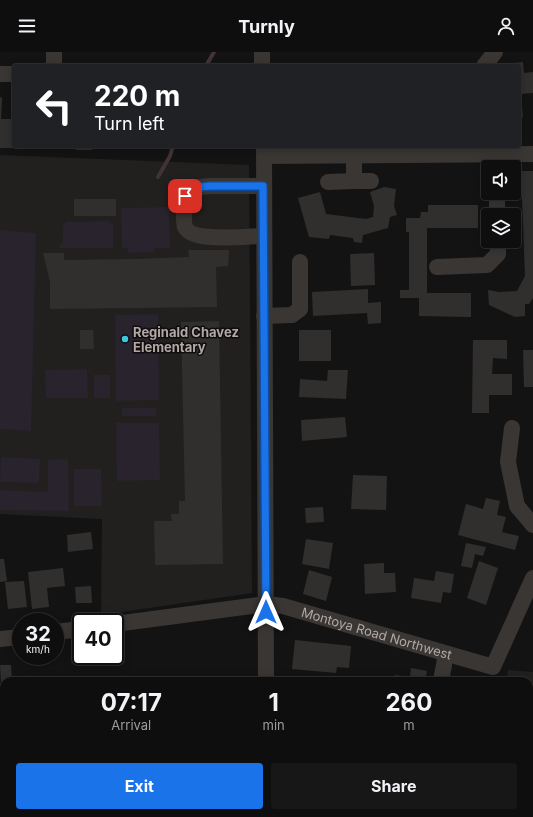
<!DOCTYPE html>
<html lang="en">
<head>
<meta charset="utf-8">
<style>
	body { margin:0; font-family:Inter,sans-serif; background:#181717; color:#f1f3f6; height:100vh; display:flex; flex-direction:column; font-size:15px; white-space:nowrap }
	* { box-sizing:border-box; margin:0 }
	p { font-size:13px; color:#9b9c9e }
	.icon { flex:none; width:22px; height:22px; fill:none; stroke:currentColor; stroke-width:2; stroke-linecap:round; stroke-linejoin:round }
	.map { position:relative; flex:1; overflow:hidden }
	.details { position:absolute; left:0px; top:625px; width:533px; height:140px; display:flex; flex-direction:column; background:#0f0e0e; border-radius:12px 12px 0 0; box-shadow:0 2px 10px #0003,0 0 0 1px #2f2e2e }
	.details>* { flex:none }
	.guide { position:absolute; left:12px; top:12px; width:509px; height:84px; border-radius:4px; box-shadow:0 2px 10px #0003,0 0 0 1px #2f2e2e; background:#202124; color:#fff; overflow:hidden }
	.tools { position:absolute; left:481px; top:108px; display:grid; gap:8px }
	.tools a { display:grid; place-items:center; width:40px; height:40px; border-radius:4px; background:#0f0e0e; box-shadow:0 2px 10px #0003,0 0 0 1px #2f2e2e; font-size:20px }
	.speed { position:absolute; left:12px; top:561px; display:flex; gap:8px; font-size:20px; font-weight:700; text-align:center }
	.speed>* { display:grid; place-content:center; width:52px; height:52px; border-radius:50%; background:#0f0e0e; box-shadow:0 2px 10px #0003,0 0 0 1px #2f2e2e; line-height:1 }
	.speed small { font-size:10px; font-weight:400 }
	.speed .limit { border:2px solid #111; border-radius:6px; background:#fff; color:#111 }
	.pin { position:absolute; display:grid; place-items:center; width:34px; height:34px; color:#fff; margin:-17px; border-radius:8px; box-shadow:0 2px 6px #0006 }
	.me { position:absolute; width:44px; margin:-22px; rotate:0deg; stroke-linejoin:round; filter:drop-shadow(0 0 3px #0008) }
	.turn { display:flex; align-items:center; gap:14px; height:84px; padding:0 16px; font-size:18px }
	.turn .icon { width:52px; height:52px; stroke-width:2.5 }
	.turn b { display:block; font-size:28px; line-height:34px }
	.eta { display:flex; justify-content:space-evenly; align-items:center; height:68px; text-align:center }
	.eta b { font-size:24px; font-weight:700; line-height:28px }
	.cta { display:flex; gap:8px; margin-top:auto; padding:8px 16px }
	.cta a { flex:1; height:46px; border-radius:4px; background:#1a73e8; color:#fff; font-size:16px; font-weight:700; line-height:46px; text-align:center }
	.cta a+a { background:#181717; color:#f1f3f6 }
	header { display:flex; justify-content:space-between; align-items:center; height:52px; padding:0 16px; background:#0f0e0e; font-size:18px; font-weight:700 }
	.map>svg:first-child { display:block }
	.built { fill:#21201f }
	.green { fill:#28232c }
	.lines { fill:none; stroke-linecap:round; stroke-linejoin:round }
	.stream { stroke:#423334; stroke-width:4 }
	.building { fill:#302f2e }
	.minor { stroke:#393634; stroke-width:16 }
	.route-casing { stroke:#114b97; stroke-width:10 }
	.route { stroke:#1a73e8; stroke-width:7 }
	.poi-dot { fill:#3fc6e0; stroke:#0f0e0e; stroke-width:1.5 }
	.labels { text-anchor:middle; dominant-baseline:central; stroke-width:3; stroke-linejoin:round; paint-order:stroke }
	.poi-label { font-size:13px; font-weight:bold; fill:#b3a8a6; stroke:#0f0e0e; text-anchor:start }
	.street-label { font-size:13px; fill:#b3a8a6; stroke:#0f0e0e }
</style>
</head>
<body>
<header><svg class="icon" aria-label="menu" viewBox="0 0 24 24"><path d="M4 6h16M4 12h16M4 18h16"/></svg>Turnly<svg class="icon" aria-label="person" viewBox="0 0 24 24"><circle cx="12" cy="8" r="4"/><path d="M4 21q1-7 8-7t8 7"/></svg></header>
<div class="map">
<svg width="533" height="765" viewBox="0 0 533 765">
	<rect width="100%" height="100%" fill="#141313"/>
	<g class="built">
		<polygon points="0,103 249,113 252,541 101,563 102,467 0,462"/>
		<polygon points="508,618 533,620 533,765 474,765 475,761 529,761 529,629 506,629"/>
	</g>
	<g class="green">
		<polygon points="169,155 170,196 154,196 154,200 128,201 128,196 122,196 121,156"/>
		<polygon points="109,169 113,172 113,196 60,196 60,192 63,191 63,174 66,170"/>
		<polygon points="0,178 36,181 31,379 0,377"/>
		<polygon points="158,262 159,348 116,349 115,263"/>
		<polygon points="87,317 88,346 46,346 45,318"/>
		<rect x="94" y="323" width="16" height="23"/>
		<rect x="122" y="356" width="34" height="8"/>
		<polygon points="116,371 159,371 160,428 117,429"/>
		<polygon points="1,405 40,407 39,431 0,430"/>
		<polygon points="68,407 69,459 0,458 0,438 48,440 48,408"/>
		<polygon points="74,417 101,417 102,454 74,454"/>
	</g>
	<g class="lines">
		<g class="stream">
			<polyline points="206,14 214,0"/>
			<polyline points="158,125 170,104 173,94"/>
			<polyline points="0,741 4,741"/>
			<polyline points="369,761 376,765"/>
		</g>
	</g>
	<g class="building">
		<polygon points="523,10 524,21 533,20 533,41 521,42 523,65 519,66 519,14 514,14 514,11"/>
		<polygon points="0,45 2,46 1,67 14,67 14,94 24,94 24,96 0,96"/>
		<rect x="35" y="94" width="31" height="2"/>
		<rect x="76" y="94" width="16" height="4"/>
		<polygon points="521,119 533,119 533,246 529,252 525,252 525,264 515,265 489,253 488,238 499,240 517,239 525,224"/>
		<polygon points="384,135 396,137 394,154 397,163 390,165 388,176 363,183 362,191 354,190 353,186 330,183 329,187 309,185 298,146 320,140 326,162 366,167 373,165 374,154 370,140"/>
		<rect x="74" y="147" width="42" height="17"/>
		<polygon points="428,153 478,153 478,176 427,176 427,241 471,241 471,265 419,264 419,246 400,246 400,238 409,238 409,180 406,180 406,166 420,166 421,160 428,160"/>
		<polygon points="188,198 229,198 228,214 216,215 217,255 50,257 50,230 43,201 64,201 64,208 134,207 189,205"/>
		<polygon points="374,201 375,233 351,234 350,202"/>
		<polygon points="368,237 368,251 381,250 381,271 368,272 367,261 313,264 312,240"/>
		<polygon points="219,269 223,512 155,513 154,469 172,469 171,462 179,462 179,449 185,449 181,270"/>
		<polygon points="80,278 93,278 94,297 80,297"/>
		<rect x="299" y="278" width="32" height="31"/>
		<polygon points="473,288 507,288 507,307 493,306 492,322 512,322 512,343 489,343 489,361 472,361"/>
		<polygon points="523,298 533,298 533,335 524,335"/>
		<polygon points="328,318 348,318 346,347 299,345 300,327 327,329"/>
		<polygon points="345,365 347,385 302,389 301,368"/>
		<polygon points="353,423 387,424 386,458 351,457"/>
		<polygon points="486,446 500,449 497,463 506,465 502,480 519,484 515,498 458,483 466,452 483,457"/>
		<polygon points="323,455 324,470 306,471 305,456"/>
		<polygon points="91,480 93,497 68,500 67,483"/>
		<polygon points="306,487 333,491 329,517 302,512"/>
		<polygon points="466,491 486,495 483,504 475,502 472,516 461,514"/>
		<polygon points="0,507 4,507 7,529 0,530"/>
		<polygon points="479,509 498,516 486,553 467,546"/>
		<polygon points="384,511 384,521 395,521 396,540 365,542 364,512"/>
		<polygon points="63,516 65,534 47,536 49,555 32,557 28,520"/>
		<polygon points="309,518 332,525 326,549 303,542"/>
		<polygon points="436,519 454,522 451,541 443,540 441,551 411,546 414,526 434,529"/>
		<polygon points="24,529 27,555 8,557 5,530"/>
		<polygon points="91,534 92,551 76,551 75,535"/>
		<polygon points="295,588 351,594 349,616 337,615 336,621 292,617"/>
		<polygon points="0,613 11,613 12,629 1,631"/>
		<polygon points="411,616 427,619 425,629 394,629 395,623 410,625"/>
		<polygon points="531,746 533,748 531,759 529,756 529,747"/>
	</g>
	<g class="lines">
		<g class="minor">
			<polyline points="54,0 54,14"/>
			<polyline points="262,0 262,14"/>
			<polyline points="484,14 495,0"/>
			<polyline points="0,22 14,22"/>
			<polyline points="264,94 266,629"/>
			<polyline points="264,104 533,102"/>
			<polyline points="354,129 371,129"/>
			<polyline points="328,130 354,129 354,104"/>
			<polyline points="497,141 497,163"/>
			<path d="M263,184C248,184 192,191 185,175C184,172 184,168 184,165C183,154 185,145 192,136L210,134H263"/>
			<polyline points="437,215 487,213 498,202 498,189"/>
			<polyline points="264,264 292,263 300,257 300,210"/>
			<polyline points="512,376 508,410 517,454 533,473"/>
			<path id="s1" d="M115,572L266,552L283,554L493,615L533,526"/>
			<polyline points="55,580 81,577"/>
			<polyline points="0,587 21,585"/>
			<polyline points="441,629 446,602"/>
			<polyline points="267,761 267,765"/>
		</g>
	</g>
	<g class="lines">
		<g class="route-casing">
			<polyline id="route" points="185,144 192,136 210,134 263,134 266,560"/>
		</g>
		<use href="#route" class="route"/>
	</g>
	<circle class="poi-dot" cx="125" cy="287" r="4"/>
	<g class="labels">
		<g class="poi-label">
			<text x="133" y="280">Reginald Chavez<tspan x="133" dy="15">Elementary</tspan></text>
		</g>
		<g class="street-label">
			<text stroke="none"><textPath href="#s1" startOffset="267">Montoya Road Northwest</textPath></text>
		</g>
	</g>
</svg>
<div class="tools">
<a><svg class="icon" aria-label="sound" viewBox="0 0 24 24"><path d="M4 9h4l5-4v14l-5-4H4zM17 9q2 3 0 6"/></svg></a>
<a><svg class="icon" aria-label="layers" viewBox="0 0 24 24"><path d="M12 4l9 5-9 5-9-5zM3 14l9 5 9-5"/></svg></a>
</div>
<div class="speed"><div>32<small>km/h</small></div><div class="limit">40</div></div>
<div class="pin" style="left:185px;top:144px;background:#d93025"><svg class="icon" aria-label="arrive" viewBox="0 0 24 24"><path d="M6 21V4h12l-3 4 3 4H6"/></svg></div>
<svg class="me" style="left:266px;top:560px" viewBox="-20 -20 40 40"><path d="M0-17L14 15 0 8-14 15z" fill="#1a73e8" stroke="#fff" stroke-width="4"/></svg>
<div class="guide">
<div class="turn"><svg class="icon" aria-label="left" viewBox="0 0 24 24"><path d="M17 20v-9H6M10 6l-5 5 5 5"/></svg><div><b>220 m</b>Turn left</div></div>
</div>
<section class="details">
<div class="eta">
<div><b>07:17</b><p>Arrival</p></div>
<div><b>1</b><p>min</p></div>
<div><b>260</b><p>m</p></div>
</div>
<div class="cta"><a>Exit</a><a>Share</a></div>
</section>
</div>
</body>
</html>
